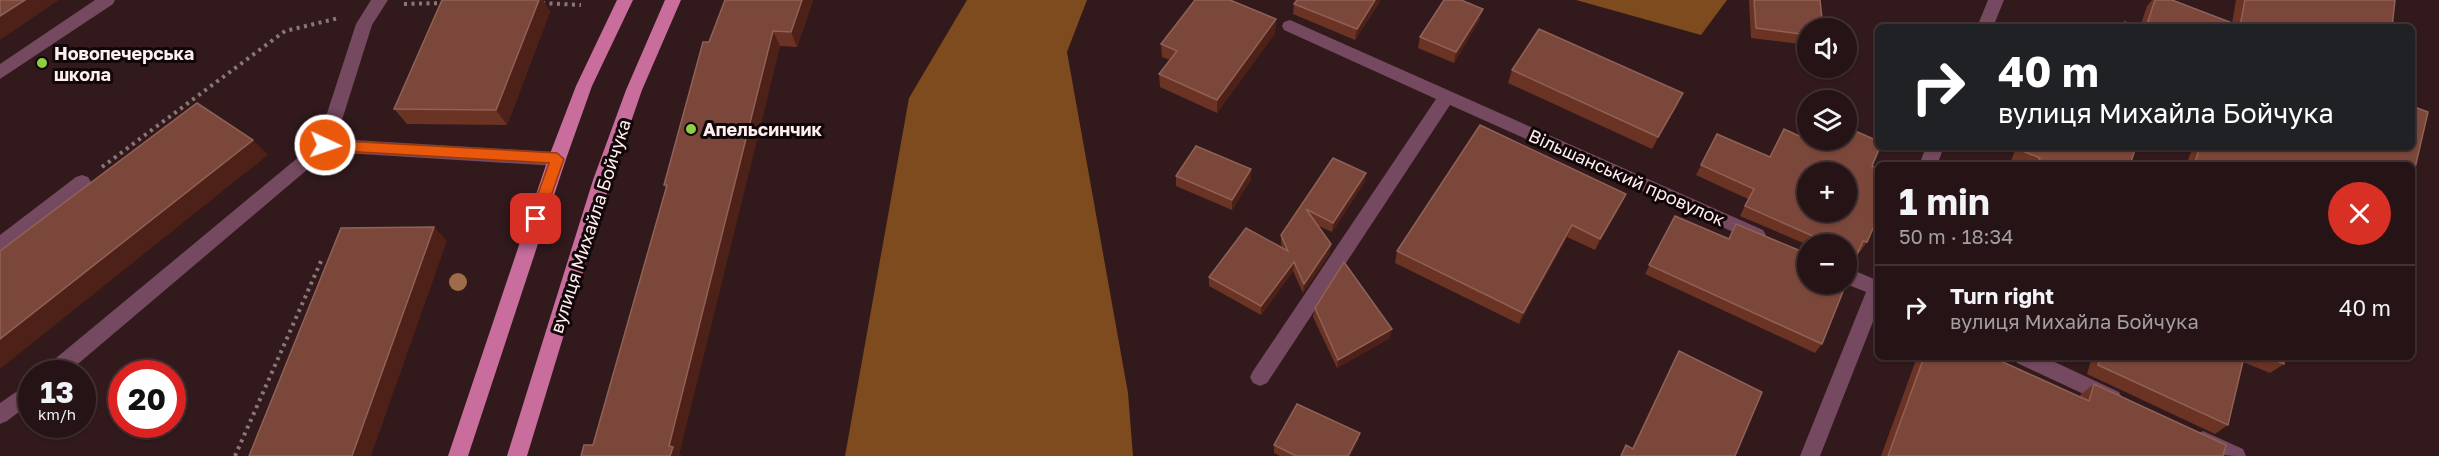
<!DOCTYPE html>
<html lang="en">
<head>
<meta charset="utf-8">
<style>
	body { margin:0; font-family:"Golos Text",sans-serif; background:#312022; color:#f1f3f6; height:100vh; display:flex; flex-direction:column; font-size:22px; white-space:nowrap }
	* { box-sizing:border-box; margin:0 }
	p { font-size:20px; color:#a39ea0 }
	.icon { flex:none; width:33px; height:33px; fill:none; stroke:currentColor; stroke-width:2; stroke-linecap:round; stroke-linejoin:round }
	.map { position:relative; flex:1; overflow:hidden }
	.details { position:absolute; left:1875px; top:162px; width:540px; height:198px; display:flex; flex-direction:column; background:#251315; border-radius:9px; box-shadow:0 2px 4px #0004,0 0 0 2px #423234 }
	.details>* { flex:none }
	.hud { position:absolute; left:1875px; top:24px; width:540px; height:126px; border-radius:9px; box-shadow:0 2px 4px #0004,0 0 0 2px #423234; background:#202124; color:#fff; overflow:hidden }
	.fabs { position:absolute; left:1797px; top:18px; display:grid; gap:12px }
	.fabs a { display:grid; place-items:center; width:60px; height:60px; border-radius:50%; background:#251315; box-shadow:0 2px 4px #0004,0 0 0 2px #423234; font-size:30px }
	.speed { position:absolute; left:18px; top:360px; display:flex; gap:12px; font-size:30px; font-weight:700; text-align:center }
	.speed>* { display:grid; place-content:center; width:78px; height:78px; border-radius:50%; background:#251315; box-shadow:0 2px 4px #0004,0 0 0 2px #423234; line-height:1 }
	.speed small { font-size:15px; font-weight:400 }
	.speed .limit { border:9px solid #d22; background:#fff; color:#111 }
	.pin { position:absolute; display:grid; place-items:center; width:51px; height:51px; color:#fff; margin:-26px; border-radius:12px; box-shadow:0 3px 9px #0006 }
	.me { position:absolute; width:66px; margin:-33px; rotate:93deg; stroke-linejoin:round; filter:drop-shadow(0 0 4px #0008) }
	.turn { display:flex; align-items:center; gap:21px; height:126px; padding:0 24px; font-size:27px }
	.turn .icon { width:78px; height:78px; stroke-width:2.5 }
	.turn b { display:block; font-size:42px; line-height:51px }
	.round { display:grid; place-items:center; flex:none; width:63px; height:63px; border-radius:32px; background:#312022 }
	.headline { display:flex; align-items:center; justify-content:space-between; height:102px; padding:0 24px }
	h1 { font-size:36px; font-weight:700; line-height:45px }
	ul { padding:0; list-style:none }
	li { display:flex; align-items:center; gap:18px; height:84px; padding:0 24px; border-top:2px solid #423234 }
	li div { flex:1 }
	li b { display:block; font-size:22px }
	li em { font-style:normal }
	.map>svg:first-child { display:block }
	.forest { fill:#7d4b1e }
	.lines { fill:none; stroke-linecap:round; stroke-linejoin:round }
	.path { stroke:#8b7678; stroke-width:4; stroke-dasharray:3 4.5; stroke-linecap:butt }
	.service { fill:#75495f; fill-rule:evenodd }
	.minor { fill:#75495f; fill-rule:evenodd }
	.primary { fill:#c86d9c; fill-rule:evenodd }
	.tree { fill:#a06b49 }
	.wall { fill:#6b3324 }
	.shaded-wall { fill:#4d2018 }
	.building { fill:#7b473a; stroke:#906156; stroke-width:1.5; fill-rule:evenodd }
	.route { fill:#ea580c; stroke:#983908; stroke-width:1.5 }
	.poi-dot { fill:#8ece43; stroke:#120708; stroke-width:2 }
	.labels { text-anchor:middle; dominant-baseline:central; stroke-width:6; stroke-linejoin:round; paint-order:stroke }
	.poi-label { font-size:18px; font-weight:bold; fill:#ffeeef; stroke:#120708; text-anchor:start }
	.street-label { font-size:18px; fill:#ffeeef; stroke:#120708 }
</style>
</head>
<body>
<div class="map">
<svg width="2439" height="456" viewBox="0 0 2439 456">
	<rect width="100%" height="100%" fill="#31191c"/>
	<g class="forest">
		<polygon points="967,0 1087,0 1067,52 1128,393 1133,456 845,456 909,98"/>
		<polygon points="1576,0 1727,0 1701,35"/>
	</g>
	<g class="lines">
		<g class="path">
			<polyline points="542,3 581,5"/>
			<polyline points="404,4 444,3"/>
			<polyline points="102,167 285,31 339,18"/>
			<polyline points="235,456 322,259"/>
		</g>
		<g class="service">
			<polygon points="95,0 115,0 113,4 0,79 0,64"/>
			<polygon points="371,0 388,0 372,25 336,139 557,152 563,154 566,159 563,164 557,166 328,152 66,374 42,374 44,368 318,141 356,24"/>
			<polygon points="82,175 88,177 91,182 88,187 6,250 0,253 0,235 76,177"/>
			<polygon points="32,381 32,402 7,421 0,424 0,403"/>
		</g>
		<g class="minor">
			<polygon points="1988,0 2004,0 1993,27 1977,27"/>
			<polygon points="1290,20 1763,230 1766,235 1763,240 1757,243 1751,240 1450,105 1267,383 1260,386 1253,383 1250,377 1253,371 1436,99 1284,30 1282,26 1284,22"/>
			<polygon points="1926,147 1944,147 1937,165 1919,165"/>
			<polygon points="1846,267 1874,279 1878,277 1878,309 1820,456 1800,456 1866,292 1846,284"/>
			<polygon points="2014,357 2044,357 2119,392 2122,398 2119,404 2112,407 2105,404 2017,363"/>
			<path d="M2203,431L2243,449L2246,456C2228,456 2202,456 2193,440L2196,434Z"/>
		</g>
		<g class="primary">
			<polygon points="617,0 633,0 592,86 566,159 468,456 448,456 548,159 576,86"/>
			<polygon points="665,0 681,0 642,90 611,180 527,456 507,456 593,180 626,90"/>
		</g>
	</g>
	<circle class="tree" cx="458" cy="282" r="9"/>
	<g class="wall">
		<polygon points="442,0 543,0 550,12 507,125 407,124 394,109"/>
		<polygon points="813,0 797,47 780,46 679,454 681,456 581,456 593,445 666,188 664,185 709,42"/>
		<polygon points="1749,0 1820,0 1808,28 1808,45 1751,38"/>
		<polygon points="2152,0 2172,0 2232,23 2236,0 2395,0 2392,27 2140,27 2147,6"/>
		<polygon points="1380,1 1355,40 1293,14 1294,4"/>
		<polygon points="1276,19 1275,33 1217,113 1160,87 1159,74 1170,60 1162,57 1161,44"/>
		<polygon points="1480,19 1454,63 1418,48 1420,37"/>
		<polygon points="1512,70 1677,106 1652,149 1508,83"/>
		<polygon points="1784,129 1818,144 1820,140 1846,140 1872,166 1867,242 1860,252 1859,251 1856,257 1851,264 1846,244 1808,244 1808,245 1740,216 1748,199 1696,175 1717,134 1769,157"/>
		<polygon points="2016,147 2129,147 2130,165 2022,165 2011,161"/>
		<polygon points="2193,147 2412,147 2412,165 2186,165"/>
		<polygon points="1333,158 1366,173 1364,183 1332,232 1317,225 1330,253 1303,293 1293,271 1261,315 1209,286 1209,277 1282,247 1281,244 1281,235"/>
		<polygon points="1251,169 1251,179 1232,210 1176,186 1176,176"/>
		<polygon points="1626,194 1620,206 1595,250 1567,237 1519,324 1395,263 1397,251"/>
		<polygon points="1675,216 1728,239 1736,224 1822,344 1815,353 1645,274"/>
		<polygon points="1315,308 1390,338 1337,368 1313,317"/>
		<polygon points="1679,351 1735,456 1620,456 1626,445 1632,448 1674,360"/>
		<polygon points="1917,357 1992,357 2080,397 2080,395 2094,384 2223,456 1881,456"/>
		<polygon points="2092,357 2285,357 2284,364 2270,373 2243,362 2228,425 2215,434 2087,374"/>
		<polygon points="1360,433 1358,441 1350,456 1280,456 1274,453 1274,445"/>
	</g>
	<g class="shaded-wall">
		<polygon points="25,0 59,0 0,40 0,16"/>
		<polygon points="539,0 543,0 550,12 507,125 496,110"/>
		<polygon points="802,0 813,0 797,47 791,32"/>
		<polygon points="1375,0 1380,0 1355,40 1357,29"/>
		<polygon points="1483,9 1480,19 1454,63 1456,52"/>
		<polygon points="1276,19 1275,33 1217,113 1217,100"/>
		<polygon points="773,31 780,46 679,454 681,456 670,456 669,446"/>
		<polygon points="1683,93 1677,106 1652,149 1658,137"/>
		<polygon points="253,140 268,155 0,369 0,339"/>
		<polygon points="1251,169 1251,179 1232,210 1232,200"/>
		<polygon points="1366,173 1364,183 1332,232 1333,223"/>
		<polygon points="1626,194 1620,206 1595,250 1600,239"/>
		<polygon points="1572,225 1567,237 1519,324 1523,313"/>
		<polygon points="434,227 447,241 371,456 352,456"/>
		<polygon points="1331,244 1330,253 1303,293 1304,284"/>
		<polygon points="1294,262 1293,271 1261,315 1261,306"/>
		<polygon points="1392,329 1390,338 1337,368 1338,360"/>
		<polygon points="1360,433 1358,441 1350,456 1348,456"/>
	</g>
	<g class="building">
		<polygon points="0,0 25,0 0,16"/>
		<polygon points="442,0 539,0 496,110 394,109"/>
		<polygon points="725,0 802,0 791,32 773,31 669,446 673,447 670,456 581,456 584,445 593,445 667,185 664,185 703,42 709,42"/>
		<polygon points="1195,0 1230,0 1276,19 1217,100 1159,74 1177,51 1161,44"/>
		<polygon points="1297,0 1375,0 1357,29 1294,4"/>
		<polygon points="1444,0 1461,0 1483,9 1456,52 1420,37"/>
		<polygon points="1754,0 1820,0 1823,28 1808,28 1808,35 1756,28"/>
		<polygon points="2155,0 2172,0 2240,26 2245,0 2395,0 2392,27 2146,27"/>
		<polygon points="2125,22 2138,27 2123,27"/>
		<polygon points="1539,29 1683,93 1658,137 1512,70"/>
		<polygon points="197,103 253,140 0,339 0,251"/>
		<polygon points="2412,106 2428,112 2412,181 2412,165 2194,165 2200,147 2412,147"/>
		<polygon points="1480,125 1626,194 1600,239 1572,225 1523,313 1397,251"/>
		<path d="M1846,127L1878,141V147H1880L1872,166L1878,169V217L1867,242L1863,241L1856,257H1851V271L1846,282V244H1816L1815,237L1745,206L1754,189L1701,165L1717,134L1770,157L1784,129L1819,145L1821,140H1846ZM1808,172H1846V212H1808Z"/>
		<polygon points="1196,146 1251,169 1232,200 1176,176"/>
		<polygon points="2021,147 2129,147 2135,150 2130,165 2037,165 2040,158 2020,150"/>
		<polygon points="1333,158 1366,173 1333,223 1306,209 1331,244 1304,284 1294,262 1261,306 1209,277 1246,228 1288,251 1281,235"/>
		<polygon points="1675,216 1729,239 1736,224 1808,254 1808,284 1846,284 1822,344 1649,265"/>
		<polygon points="434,227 352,456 249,456 341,228"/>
		<polygon points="1344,262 1392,329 1338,360 1315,308"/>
		<polygon points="1679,351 1762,392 1735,456 1621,456 1626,445 1633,449"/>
		<polygon points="1924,357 1992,357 2089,401 2094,384 2226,445 2223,456 1888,456"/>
		<polygon points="2100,357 2244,357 2228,425 2098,365"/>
		<polygon points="2267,357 2285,357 2284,364"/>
		<polygon points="1297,404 1360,433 1348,456 1296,456 1274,445"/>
	</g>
	<polygon class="route" points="325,140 557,153 564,159 543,219 541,223 531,223 529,219 549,163 325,150 319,145"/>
	<g class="poi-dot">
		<circle cx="42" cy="63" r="6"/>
		<circle cx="691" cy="129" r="6"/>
	</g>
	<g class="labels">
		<g class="poi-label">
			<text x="54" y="53">Новопечерська<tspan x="54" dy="21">школа</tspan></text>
			<text x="703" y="129">Апельсинчик</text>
		</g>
		<g class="street-label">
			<text transform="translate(1627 177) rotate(24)">Вільшанський провулок</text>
			<text transform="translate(590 226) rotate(-72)">вулиця Михайла Бойчука</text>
		</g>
	</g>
</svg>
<div class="fabs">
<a><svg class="icon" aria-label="sound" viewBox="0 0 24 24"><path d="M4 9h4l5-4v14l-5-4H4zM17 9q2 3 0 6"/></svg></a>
<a><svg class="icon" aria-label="layers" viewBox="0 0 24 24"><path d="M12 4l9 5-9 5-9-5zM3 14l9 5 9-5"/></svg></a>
<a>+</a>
<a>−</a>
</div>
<div class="speed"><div>13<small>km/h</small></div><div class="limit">20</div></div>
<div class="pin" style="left:536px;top:219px;background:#d93025"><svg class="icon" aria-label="arrive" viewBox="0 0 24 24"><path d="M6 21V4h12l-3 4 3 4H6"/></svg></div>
<svg class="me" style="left:325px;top:145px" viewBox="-20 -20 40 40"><circle r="17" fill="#ea580c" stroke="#fff" stroke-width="3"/><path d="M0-11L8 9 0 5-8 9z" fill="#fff"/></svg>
<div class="hud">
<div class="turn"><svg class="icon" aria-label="right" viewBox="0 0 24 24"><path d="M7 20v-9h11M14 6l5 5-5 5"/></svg><div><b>40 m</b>вулиця Михайла Бойчука</div></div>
</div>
<section class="details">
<div class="headline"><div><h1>1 min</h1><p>50 m · 18:34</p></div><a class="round" style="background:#d93025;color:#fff"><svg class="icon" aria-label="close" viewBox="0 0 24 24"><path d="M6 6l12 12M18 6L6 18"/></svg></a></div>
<ul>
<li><svg class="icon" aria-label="right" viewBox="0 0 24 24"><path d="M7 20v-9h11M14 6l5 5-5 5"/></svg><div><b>Turn right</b><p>вулиця Михайла Бойчука</p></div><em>40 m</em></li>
</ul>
</section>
</div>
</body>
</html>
